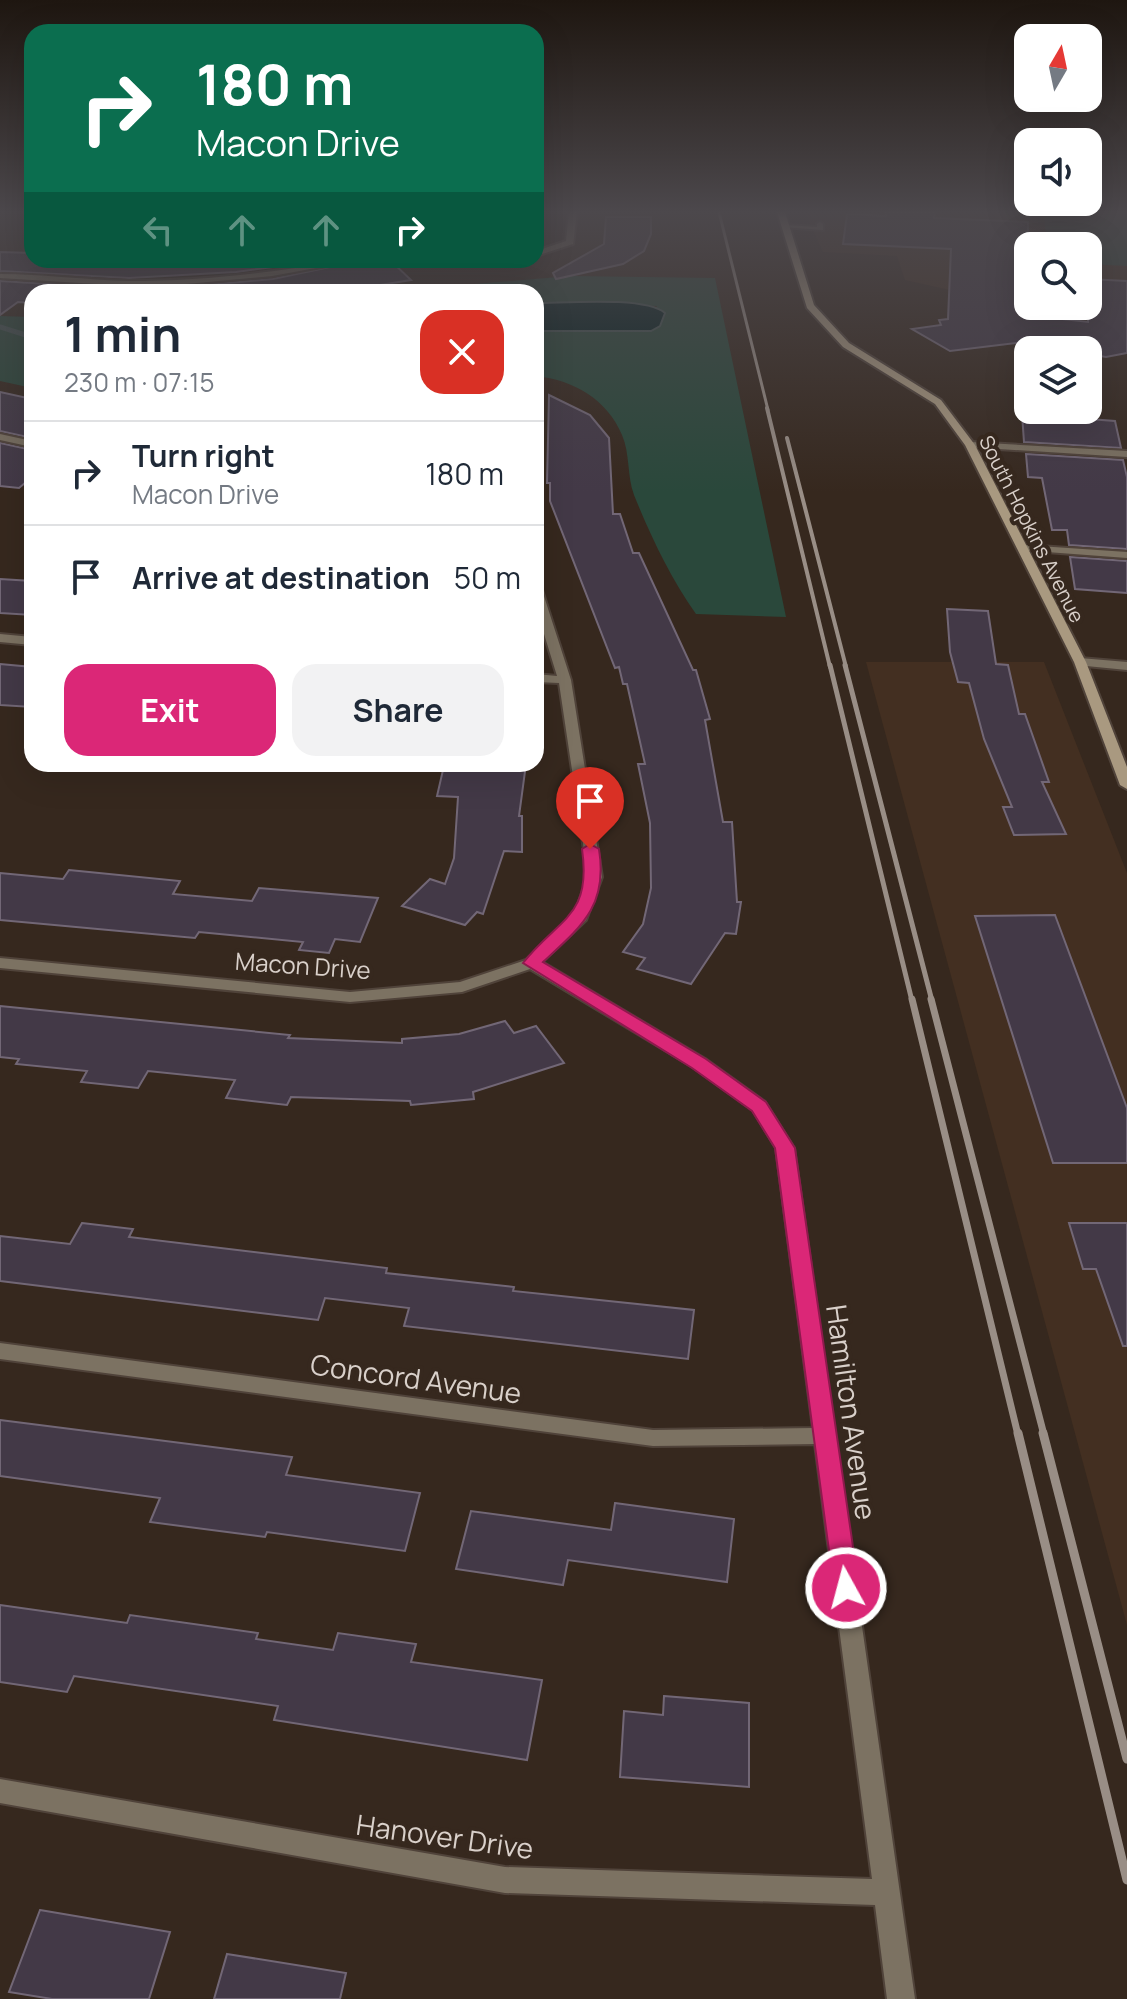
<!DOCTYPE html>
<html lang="en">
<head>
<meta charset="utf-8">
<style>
	body { margin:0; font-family:Manrope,sans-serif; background:#f2f2f3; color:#1f2937; height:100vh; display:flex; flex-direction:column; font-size:30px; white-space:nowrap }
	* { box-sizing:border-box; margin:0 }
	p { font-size:26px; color:#747a83 }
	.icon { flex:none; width:44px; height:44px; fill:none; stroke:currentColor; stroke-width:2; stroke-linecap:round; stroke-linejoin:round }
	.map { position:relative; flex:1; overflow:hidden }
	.panel { position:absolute; left:24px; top:284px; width:520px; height:488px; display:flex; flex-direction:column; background:#fff; border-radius:24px; box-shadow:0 8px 32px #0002 }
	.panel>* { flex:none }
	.top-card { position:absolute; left:24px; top:24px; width:520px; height:244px; border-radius:24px; box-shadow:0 8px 32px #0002; background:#0b6e4f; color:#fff; overflow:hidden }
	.needle { width:52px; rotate:9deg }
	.controls { position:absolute; left:1014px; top:24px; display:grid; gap:16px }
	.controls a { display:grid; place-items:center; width:88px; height:88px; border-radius:16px; background:#fff; box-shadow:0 8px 32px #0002; font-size:40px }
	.pin { position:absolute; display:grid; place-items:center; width:68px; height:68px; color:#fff; margin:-82px -34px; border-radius:50% 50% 50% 0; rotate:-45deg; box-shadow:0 0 8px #0007 }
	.pin .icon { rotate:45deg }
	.me { position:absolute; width:88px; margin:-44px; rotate:353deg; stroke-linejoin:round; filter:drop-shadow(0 0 6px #0008) }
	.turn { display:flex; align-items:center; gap:28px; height:168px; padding:0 40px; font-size:36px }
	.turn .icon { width:104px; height:104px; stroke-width:2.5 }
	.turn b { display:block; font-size:56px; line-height:68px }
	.lanes { display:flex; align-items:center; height:76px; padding:0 40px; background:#0003; justify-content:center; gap:40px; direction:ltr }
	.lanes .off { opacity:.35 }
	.round { display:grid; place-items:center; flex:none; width:84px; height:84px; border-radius:24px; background:#f2f2f3 }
	.head { display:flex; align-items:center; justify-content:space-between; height:136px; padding:0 40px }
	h1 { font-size:48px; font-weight:700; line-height:60px }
	.button { display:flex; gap:16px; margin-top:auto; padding:16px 40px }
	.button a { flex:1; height:92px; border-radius:24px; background:#db2777; color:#fff; font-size:32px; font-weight:700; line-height:92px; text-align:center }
	.button a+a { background:#f2f2f3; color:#1f2937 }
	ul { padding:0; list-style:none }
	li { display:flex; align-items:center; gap:24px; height:104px; padding:0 40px; border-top:2px solid #e0e1e3 }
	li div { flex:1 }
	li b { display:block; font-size:30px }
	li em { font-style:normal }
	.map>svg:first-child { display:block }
	.built { fill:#432f21 }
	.green { fill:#2a483b }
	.water { fill:#011e1f; stroke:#425352; stroke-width:2 }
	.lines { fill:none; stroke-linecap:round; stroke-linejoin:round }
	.stream { stroke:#425352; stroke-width:5 }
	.building { fill:#433947; stroke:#726776; stroke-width:2 }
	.lane-casing { stroke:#50433a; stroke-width:4 }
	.street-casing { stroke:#50433a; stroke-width:4 }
	.secondary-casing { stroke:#50433a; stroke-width:4 }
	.lane { fill:#7c7262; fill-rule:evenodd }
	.street { fill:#7c7262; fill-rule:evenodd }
	.secondary { fill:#a99980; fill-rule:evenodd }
	.rail-far4 { stroke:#998e86; stroke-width:3 }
	.rail-far3 { stroke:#998e86; stroke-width:4 }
	.rail-far2 { stroke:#998e86; stroke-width:5 }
	.rail-far1 { stroke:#998e86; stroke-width:7 }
	.rail { stroke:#998e86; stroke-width:9 }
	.route { fill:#db2777; stroke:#8e194d; stroke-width:2 }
	.labels { text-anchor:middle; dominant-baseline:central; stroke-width:8; stroke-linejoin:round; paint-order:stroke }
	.far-street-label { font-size:20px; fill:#d9d0ca; stroke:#36281e }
	.street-label { font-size:24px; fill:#d9d0ca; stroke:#36281e }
	.near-street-label { font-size:28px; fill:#d9d0ca; stroke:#36281e }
</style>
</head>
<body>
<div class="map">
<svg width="1127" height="1999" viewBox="0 0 1127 1999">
	<rect width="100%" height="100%" fill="#36281e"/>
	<g class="built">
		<polygon points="805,212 1127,212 1127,321 1038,306 1088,306 1088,246 1028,246 968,294 905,280 897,256 823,252"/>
		<polygon points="866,662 1044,662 1127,873 1127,1625"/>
	</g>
	<g class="green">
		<polygon points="1043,212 1127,212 1127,266 1088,264 1088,246 1028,246 1010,241 1046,233"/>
		<path d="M570,276L715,278L786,617L696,614C670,577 651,537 634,495C627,476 630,453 622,435C607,399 573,380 536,376V331L636,332L657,306L536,303V292H378Z"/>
		<polygon points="0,316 32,317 32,388 0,381"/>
	</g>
	<path class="water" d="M536,303C565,303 645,296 665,313L660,326L651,331H536Z"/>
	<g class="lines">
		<polyline class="stream" points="0,327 32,337"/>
	</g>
	<g class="building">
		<polygon points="886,212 935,212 934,218 1028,222 1028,315 1088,322 1088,279 1127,281 1127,353 1106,357 1088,354 1088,350 1033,348 1040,340 950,351 912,329 941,325 939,320 948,319 951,249 843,244 847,214 886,216"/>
		<polygon points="606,217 651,217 651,234 644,251 623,264 556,279 553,273 604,244"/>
		<polygon points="0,252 32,253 32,260 326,260 236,272 129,278 0,271"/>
		<polygon points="363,260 390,260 411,280 336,292 32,292 32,303 18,302 0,315 0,281 113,288 186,287 273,279"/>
		<polygon points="0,392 32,399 32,438 0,431"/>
		<polygon points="549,395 590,415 609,438 613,514 620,514 633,553 639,553 693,670 696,670 710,719 705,720 723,822 732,822 737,902 741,902 736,934 725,933 691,984 637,969 645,958 623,952 643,924 651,888 650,823 638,764 645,764 627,684 623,684 619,667 615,668 550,501 550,483 547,483"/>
		<polygon points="1022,414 1115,421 1121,448 1024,442"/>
		<polygon points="0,443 32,450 32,477 19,488 0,486"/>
		<polygon points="1026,454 1123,460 1127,477 1127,549 1069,545 1067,530 1052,530 1042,478 1028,477"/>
		<polygon points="1070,557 1127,561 1127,593 1075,589"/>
		<polygon points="0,579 32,581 32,615 0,613"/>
		<polygon points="947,609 988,611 996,664 1008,665 1019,714 1025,714 1049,782 1042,782 1066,834 1014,835 1003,807 1012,807 984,739 969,683 958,682 950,652"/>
		<polygon points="0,664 32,667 32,707 0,705"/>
		<polygon points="457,764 526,764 519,816 522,816 522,852 504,851 483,914 477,912 465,925 402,906 430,879 445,884 454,858 458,797 437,796 443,770 458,770"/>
		<polygon points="69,870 180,881 173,894 252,901 259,888 378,898 360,942 335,939 329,953 299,950 303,942 199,932 195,938 0,920 0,873 63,879"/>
		<polygon points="1055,915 1127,1108 1127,1163 1053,1163 975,916"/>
		<polygon points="0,1006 290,1035 288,1038 402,1043 402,1039 459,1034 505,1021 514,1033 536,1026 564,1063 473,1092 474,1099 411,1105 410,1101 291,1097 287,1105 226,1098 235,1080 148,1071 138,1088 81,1082 87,1071 16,1064 19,1059 0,1057"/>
		<polygon points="82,1223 133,1229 129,1237 387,1268 386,1273 514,1287 513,1291 694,1310 688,1359 404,1326 409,1308 325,1298 318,1320 0,1281 0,1236 70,1244"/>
		<polygon points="1069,1223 1127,1223 1127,1346 1123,1346 1096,1269 1083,1269"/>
		<polygon points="0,1420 292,1457 286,1475 420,1493 405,1551 267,1532 265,1537 150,1522 160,1498 0,1476"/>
		<polygon points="615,1503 734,1519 727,1582 568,1560 563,1585 456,1569 471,1511 611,1530"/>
		<polygon points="0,1605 127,1623 130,1615 258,1633 256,1639 333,1650 338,1633 416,1644 411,1662 542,1680 527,1760 274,1720 278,1706 74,1676 67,1692 0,1682"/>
		<polygon points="664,1696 749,1703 749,1787 620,1777 624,1711 663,1715"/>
		<polygon points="40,1910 170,1932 149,1999 52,1999 9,1992"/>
		<polygon points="227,1954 346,1973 340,1999 214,1999"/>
	</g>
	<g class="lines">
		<g class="lane-casing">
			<polygon id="lane" points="820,222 823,224 823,230 783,227 786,225 817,227 817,224"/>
		</g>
		<g class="street-casing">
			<g id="street">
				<polygon points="569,212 577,212 573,244 536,256 536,251 566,241"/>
				<path d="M343,260H360L272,276L186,284L113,285L0,278V274C43,274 86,280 129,281C201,281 272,273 343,260Z"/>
				<polygon points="0,434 32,441 32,447 0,440"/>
				<polygon points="970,442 1127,451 1127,457 967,447 967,443"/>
				<polygon points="1024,545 1127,552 1127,558 1020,550 1020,546"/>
				<polygon points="536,587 542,590 571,680 602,877 586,920 542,962 705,1059 765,1102 794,1148 915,1999 887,1999 875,1905 505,1893 0,1803 0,1779 505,1867 872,1879 815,1444 653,1446 0,1359 0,1343 653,1430 813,1428 776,1148 753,1110 693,1067 530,969 462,992 350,1002 0,968 0,958 350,992 460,982 526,960 574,915 588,877 559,683 536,682 536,674 557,676 536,608"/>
				<polygon points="0,634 32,637 32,645 0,642"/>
				<polygon points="1080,658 1127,662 1127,670 1076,665 1076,659"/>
			</g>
		</g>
		<g class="secondary-casing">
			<polygon id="secondary" points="777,212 785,212 814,305 849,343 941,400 975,445 1086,662 1127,767 1127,789 1120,785 1074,662 965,445 935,404 843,347 807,308"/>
		</g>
		<use href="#lane" class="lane"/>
		<use href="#street" class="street"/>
		<use href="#secondary" class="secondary"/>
		<polyline class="rail-far4" points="719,212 768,410"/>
		<g class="rail-far3">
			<polyline points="767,408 830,667"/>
			<polyline points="787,438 846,667"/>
		</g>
		<g class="rail-far2">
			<polyline points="830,665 912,1001"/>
			<polyline points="845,665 932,1001"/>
		</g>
		<g class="rail-far1">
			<polyline points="912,999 1018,1435"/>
			<polyline points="931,999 1044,1435"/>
		</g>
		<g class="rail">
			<polyline points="1018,1433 1127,1880"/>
			<polyline points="1043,1433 1127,1759"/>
		</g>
	</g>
	<linearGradient id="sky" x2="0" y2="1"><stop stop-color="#1e1610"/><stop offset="0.43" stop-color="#4c484c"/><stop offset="1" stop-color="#4c484c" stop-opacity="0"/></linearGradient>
	<rect width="1127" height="492" fill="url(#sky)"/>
	<path class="route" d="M590,844L599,849C608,906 582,926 543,962L706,1059L766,1102L795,1148L859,1588L855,1596L846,1599L837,1596L834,1588L775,1148L752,1111L692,1068L523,963C558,918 592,918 582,849Z"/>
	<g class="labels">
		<g class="far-street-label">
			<text transform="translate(1032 529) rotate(63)">South Hopkins Avenue</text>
		</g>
		<g class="street-label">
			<text transform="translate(303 965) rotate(4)">Macon Drive</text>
		</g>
		<g class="near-street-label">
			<text transform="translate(416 1378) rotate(8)">Concord Avenue</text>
			<text transform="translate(852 1412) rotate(82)">Hamilton Avenue</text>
			<text transform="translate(445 1836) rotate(8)">Hanover Drive</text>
		</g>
	</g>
</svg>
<div class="controls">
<a><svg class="needle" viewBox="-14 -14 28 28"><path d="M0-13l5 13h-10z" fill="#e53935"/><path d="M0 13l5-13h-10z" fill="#747a83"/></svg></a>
<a><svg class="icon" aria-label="sound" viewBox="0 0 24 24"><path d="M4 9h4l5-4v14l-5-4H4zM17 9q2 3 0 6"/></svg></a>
<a><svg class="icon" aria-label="search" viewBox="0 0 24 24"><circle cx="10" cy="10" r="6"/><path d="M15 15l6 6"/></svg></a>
<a><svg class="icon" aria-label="layers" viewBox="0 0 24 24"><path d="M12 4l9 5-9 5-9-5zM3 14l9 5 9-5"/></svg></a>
</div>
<div class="pin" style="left:590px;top:849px;background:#d93025"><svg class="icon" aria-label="arrive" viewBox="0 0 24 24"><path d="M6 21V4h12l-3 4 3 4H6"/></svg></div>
<svg class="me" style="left:846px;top:1588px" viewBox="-20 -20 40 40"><circle r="17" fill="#db2777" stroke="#fff" stroke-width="3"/><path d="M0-11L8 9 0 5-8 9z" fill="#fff"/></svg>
<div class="top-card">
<div class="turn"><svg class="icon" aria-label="right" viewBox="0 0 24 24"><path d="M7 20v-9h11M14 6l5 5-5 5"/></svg><div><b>180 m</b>Macon Drive</div></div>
<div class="lanes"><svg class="icon off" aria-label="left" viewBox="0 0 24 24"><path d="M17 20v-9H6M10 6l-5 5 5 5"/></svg><svg class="icon off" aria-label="ahead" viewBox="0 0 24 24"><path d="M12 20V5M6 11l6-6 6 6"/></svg><svg class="icon off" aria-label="ahead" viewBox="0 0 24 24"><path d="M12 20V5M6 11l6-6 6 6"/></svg><svg class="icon" aria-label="right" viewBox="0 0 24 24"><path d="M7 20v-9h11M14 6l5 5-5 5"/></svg></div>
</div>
<section class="panel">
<div class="head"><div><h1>1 min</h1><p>230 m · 07:15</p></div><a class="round" style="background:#d93025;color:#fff"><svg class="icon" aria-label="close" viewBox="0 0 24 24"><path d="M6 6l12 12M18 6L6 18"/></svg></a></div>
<ul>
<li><svg class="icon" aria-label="right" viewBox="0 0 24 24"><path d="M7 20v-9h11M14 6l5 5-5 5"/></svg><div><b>Turn right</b><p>Macon Drive</p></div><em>180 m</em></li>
<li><svg class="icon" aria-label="arrive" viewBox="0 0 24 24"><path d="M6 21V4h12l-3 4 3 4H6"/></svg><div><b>Arrive at destination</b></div><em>50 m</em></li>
</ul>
<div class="button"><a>Exit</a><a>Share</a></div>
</section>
</div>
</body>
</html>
